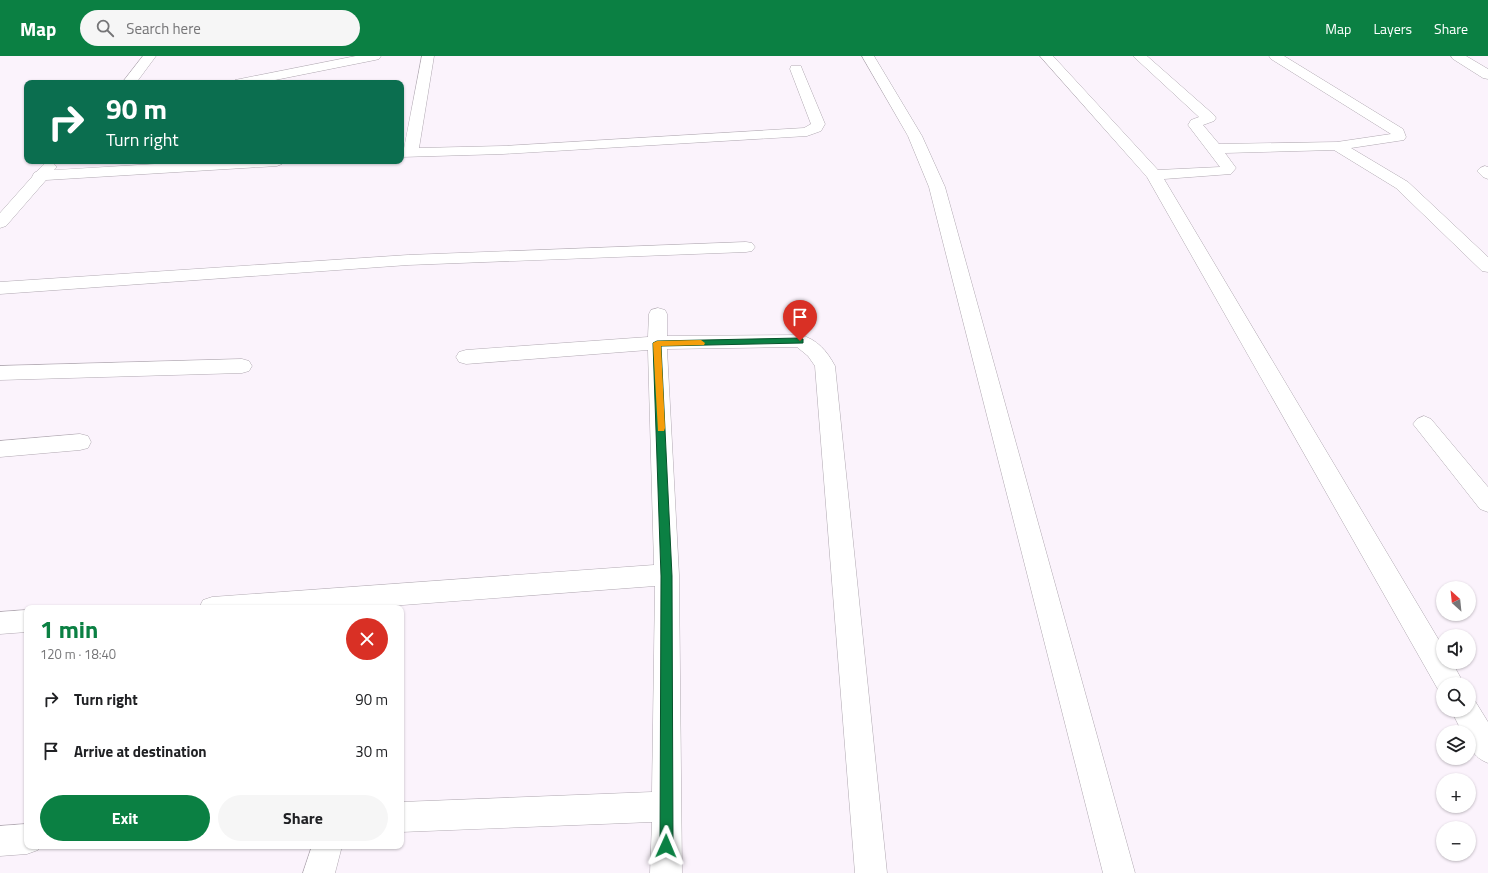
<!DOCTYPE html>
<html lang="en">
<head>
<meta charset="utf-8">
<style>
	body { margin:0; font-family:"Titillium Web",sans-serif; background:#f6f6f6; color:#202124; height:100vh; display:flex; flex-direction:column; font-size:15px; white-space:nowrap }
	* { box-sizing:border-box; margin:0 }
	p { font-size:13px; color:#757577 }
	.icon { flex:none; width:22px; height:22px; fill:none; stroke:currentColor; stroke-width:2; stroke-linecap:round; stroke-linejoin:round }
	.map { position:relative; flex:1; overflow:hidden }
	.side { position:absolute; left:24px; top:549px; width:380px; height:244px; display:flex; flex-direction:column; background:#fff; border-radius:8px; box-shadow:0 1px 3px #0004 }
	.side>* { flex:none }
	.banner { position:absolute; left:24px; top:24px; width:380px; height:84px; border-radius:8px; box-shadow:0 1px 3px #0004; background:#0b6e4f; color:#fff; overflow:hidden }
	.needle { width:26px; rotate:333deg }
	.fabs { position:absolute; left:1436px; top:525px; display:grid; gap:8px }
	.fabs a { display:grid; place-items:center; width:40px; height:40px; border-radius:50%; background:#fff; box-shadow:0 1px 3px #0004; font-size:20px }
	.pin { position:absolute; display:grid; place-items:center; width:34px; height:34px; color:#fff; margin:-41px -17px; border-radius:50% 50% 50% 0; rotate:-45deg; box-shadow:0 0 4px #0007 }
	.pin .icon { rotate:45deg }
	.me { position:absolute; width:44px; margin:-22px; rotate:1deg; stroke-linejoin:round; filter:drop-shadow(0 0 3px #0008) }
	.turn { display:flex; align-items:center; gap:14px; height:84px; padding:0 16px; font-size:18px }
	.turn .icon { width:52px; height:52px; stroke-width:2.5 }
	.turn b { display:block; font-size:28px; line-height:34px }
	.round { display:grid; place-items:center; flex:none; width:42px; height:42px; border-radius:21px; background:#f6f6f6 }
	.summary { display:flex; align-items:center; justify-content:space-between; height:68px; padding:0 16px }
	h1 { font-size:24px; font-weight:700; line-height:30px; color:#0b8043 }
	.cta { display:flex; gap:8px; margin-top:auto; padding:8px 16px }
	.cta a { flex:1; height:46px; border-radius:24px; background:#0b8043; color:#fff; font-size:16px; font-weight:700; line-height:46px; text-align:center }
	.cta a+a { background:#f6f6f6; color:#202124 }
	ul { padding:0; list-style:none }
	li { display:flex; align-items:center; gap:12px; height:52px; padding:0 16px }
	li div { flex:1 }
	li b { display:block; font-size:15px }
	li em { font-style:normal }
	header { display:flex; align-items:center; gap:24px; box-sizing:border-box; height:56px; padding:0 20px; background:#0b8043; color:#fff }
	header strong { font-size:19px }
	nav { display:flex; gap:22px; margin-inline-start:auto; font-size:14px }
	.search { width:280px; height:36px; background:#f6f6f6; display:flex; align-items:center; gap:10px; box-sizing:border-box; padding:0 14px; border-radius:22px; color:#757577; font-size:15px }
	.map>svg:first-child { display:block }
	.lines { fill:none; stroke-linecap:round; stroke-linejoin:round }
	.minor-casing { stroke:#b0a8b1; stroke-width:1 }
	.minor { fill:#fff; fill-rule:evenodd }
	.route { fill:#0b8043; stroke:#07532c }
	.slow { fill:#f59e0b }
</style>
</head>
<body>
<header>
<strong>Map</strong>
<div class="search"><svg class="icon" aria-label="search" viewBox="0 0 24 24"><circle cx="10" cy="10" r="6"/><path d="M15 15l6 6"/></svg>Search here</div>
<nav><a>Map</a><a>Layers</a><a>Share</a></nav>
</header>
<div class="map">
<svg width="1488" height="817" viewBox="0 0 1488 817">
	<rect width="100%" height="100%" fill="#fbf3fc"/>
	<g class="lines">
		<g class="minor-casing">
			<g id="minor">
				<polygon points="143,0 156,0 136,27 122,27"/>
				<polygon points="356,0 381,0 379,3 375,4 260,27 233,27 235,24 240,23"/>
				<polygon points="422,0 434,0 419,92 503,90 804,72 811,68 790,13 791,10 801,10 802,13 825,68 821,75 807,80 503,98 401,101 401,93 404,92"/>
				<polygon points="862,0 874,0 922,80 945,131 1135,817 1103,817 929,131 908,80"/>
				<polygon points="1040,0 1053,0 1158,114 1220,111 1188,69 1191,64 1199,61 1133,0 1147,0 1214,59 1216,62 1214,65 1203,69 1219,88 1337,86 1391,78 1271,3 1269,0 1284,0 1403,73 1406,81 1404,84 1351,92 1408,126 1488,201 1488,216 1482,215 1396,132 1334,94 1225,97 1236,112 1231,118 1164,123 1443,591 1443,606 1452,606 1464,628 1443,628 1443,638 1440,637 1147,121"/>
				<polygon points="1451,0 1466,0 1488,13 1488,23 1483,22 1453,3"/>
				<path d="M205,105H285L282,108L277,110L46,124L6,170L0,172V157L32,121L34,117C43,113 41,104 54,108L57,111L54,114Z"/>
				<polygon points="1485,110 1488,111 1488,123 1483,121 1477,115 1480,112"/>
				<polygon points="746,186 752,187 755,191 752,195 746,196 408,209 0,238 0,226 408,199"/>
				<path d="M658,252L665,254L667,258V280L800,279C817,283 827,295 835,310L887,817H855L815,310L808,300L797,291L667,293L679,519L682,817H650L652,766L401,776V746L652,736L655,530L363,552H199L203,544L212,541L654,509L648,294L466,308L459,306L456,301L459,296L466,294L648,281L649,258L651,254Z"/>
				<polygon points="242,303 249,305 252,310 249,315 242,317 0,324 0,310"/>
				<polygon points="1424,360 1431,363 1488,431 1488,456 1480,453 1417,373 1413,368 1417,363"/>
				<polygon points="80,378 88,380 91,386 88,392 80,394 0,401 0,385"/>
				<polygon points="27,554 27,576 0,578 0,556"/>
				<path d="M1469,642L1475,645L1488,666V707C1473,701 1469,692 1469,676H1462L1451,654H1469Z"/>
				<polygon points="27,768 27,790 39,790 38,794 27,798 0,800 0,770"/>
				<polygon points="312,790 342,790 335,817 303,817"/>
			</g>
		</g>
		<use href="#minor" class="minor"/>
	</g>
	<polygon class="route" points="800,282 803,283 803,287 661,290 672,520 673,790 671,795 666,797 662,795 660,790 661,520 653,287 657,285"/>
	<polygon class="slow" points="701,284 705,287 704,289 661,290 665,372 664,375 658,375 653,287 657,285"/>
</svg>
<div class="fabs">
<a><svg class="needle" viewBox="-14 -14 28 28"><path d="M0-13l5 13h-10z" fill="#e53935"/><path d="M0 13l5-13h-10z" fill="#757577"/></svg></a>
<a><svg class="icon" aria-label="sound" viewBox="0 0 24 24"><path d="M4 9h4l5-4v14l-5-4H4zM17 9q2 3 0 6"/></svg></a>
<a><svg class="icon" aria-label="search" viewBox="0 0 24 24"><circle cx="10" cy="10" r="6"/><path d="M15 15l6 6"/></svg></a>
<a><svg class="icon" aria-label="layers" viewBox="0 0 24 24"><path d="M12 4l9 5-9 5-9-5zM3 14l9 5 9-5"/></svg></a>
<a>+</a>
<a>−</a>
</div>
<div class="pin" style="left:800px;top:285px;background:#d93025"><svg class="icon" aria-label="arrive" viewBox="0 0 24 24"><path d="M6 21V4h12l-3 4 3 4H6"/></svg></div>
<svg class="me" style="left:666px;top:790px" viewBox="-20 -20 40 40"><path d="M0-17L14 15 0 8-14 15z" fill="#0b8043" stroke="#fff" stroke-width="4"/></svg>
<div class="banner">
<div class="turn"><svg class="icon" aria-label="right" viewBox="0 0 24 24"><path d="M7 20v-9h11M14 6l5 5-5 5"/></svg><div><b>90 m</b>Turn right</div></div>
</div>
<section class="side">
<div class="summary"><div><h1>1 min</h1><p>120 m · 18:40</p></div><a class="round" style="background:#d93025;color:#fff"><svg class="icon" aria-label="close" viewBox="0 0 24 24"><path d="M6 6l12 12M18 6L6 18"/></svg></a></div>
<ul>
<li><svg class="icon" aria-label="right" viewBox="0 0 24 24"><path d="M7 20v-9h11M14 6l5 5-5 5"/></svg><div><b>Turn right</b></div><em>90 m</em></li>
<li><svg class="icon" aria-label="arrive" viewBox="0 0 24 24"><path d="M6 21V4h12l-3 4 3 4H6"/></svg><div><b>Arrive at destination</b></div><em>30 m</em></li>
</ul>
<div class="cta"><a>Exit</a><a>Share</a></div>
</section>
</div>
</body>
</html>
